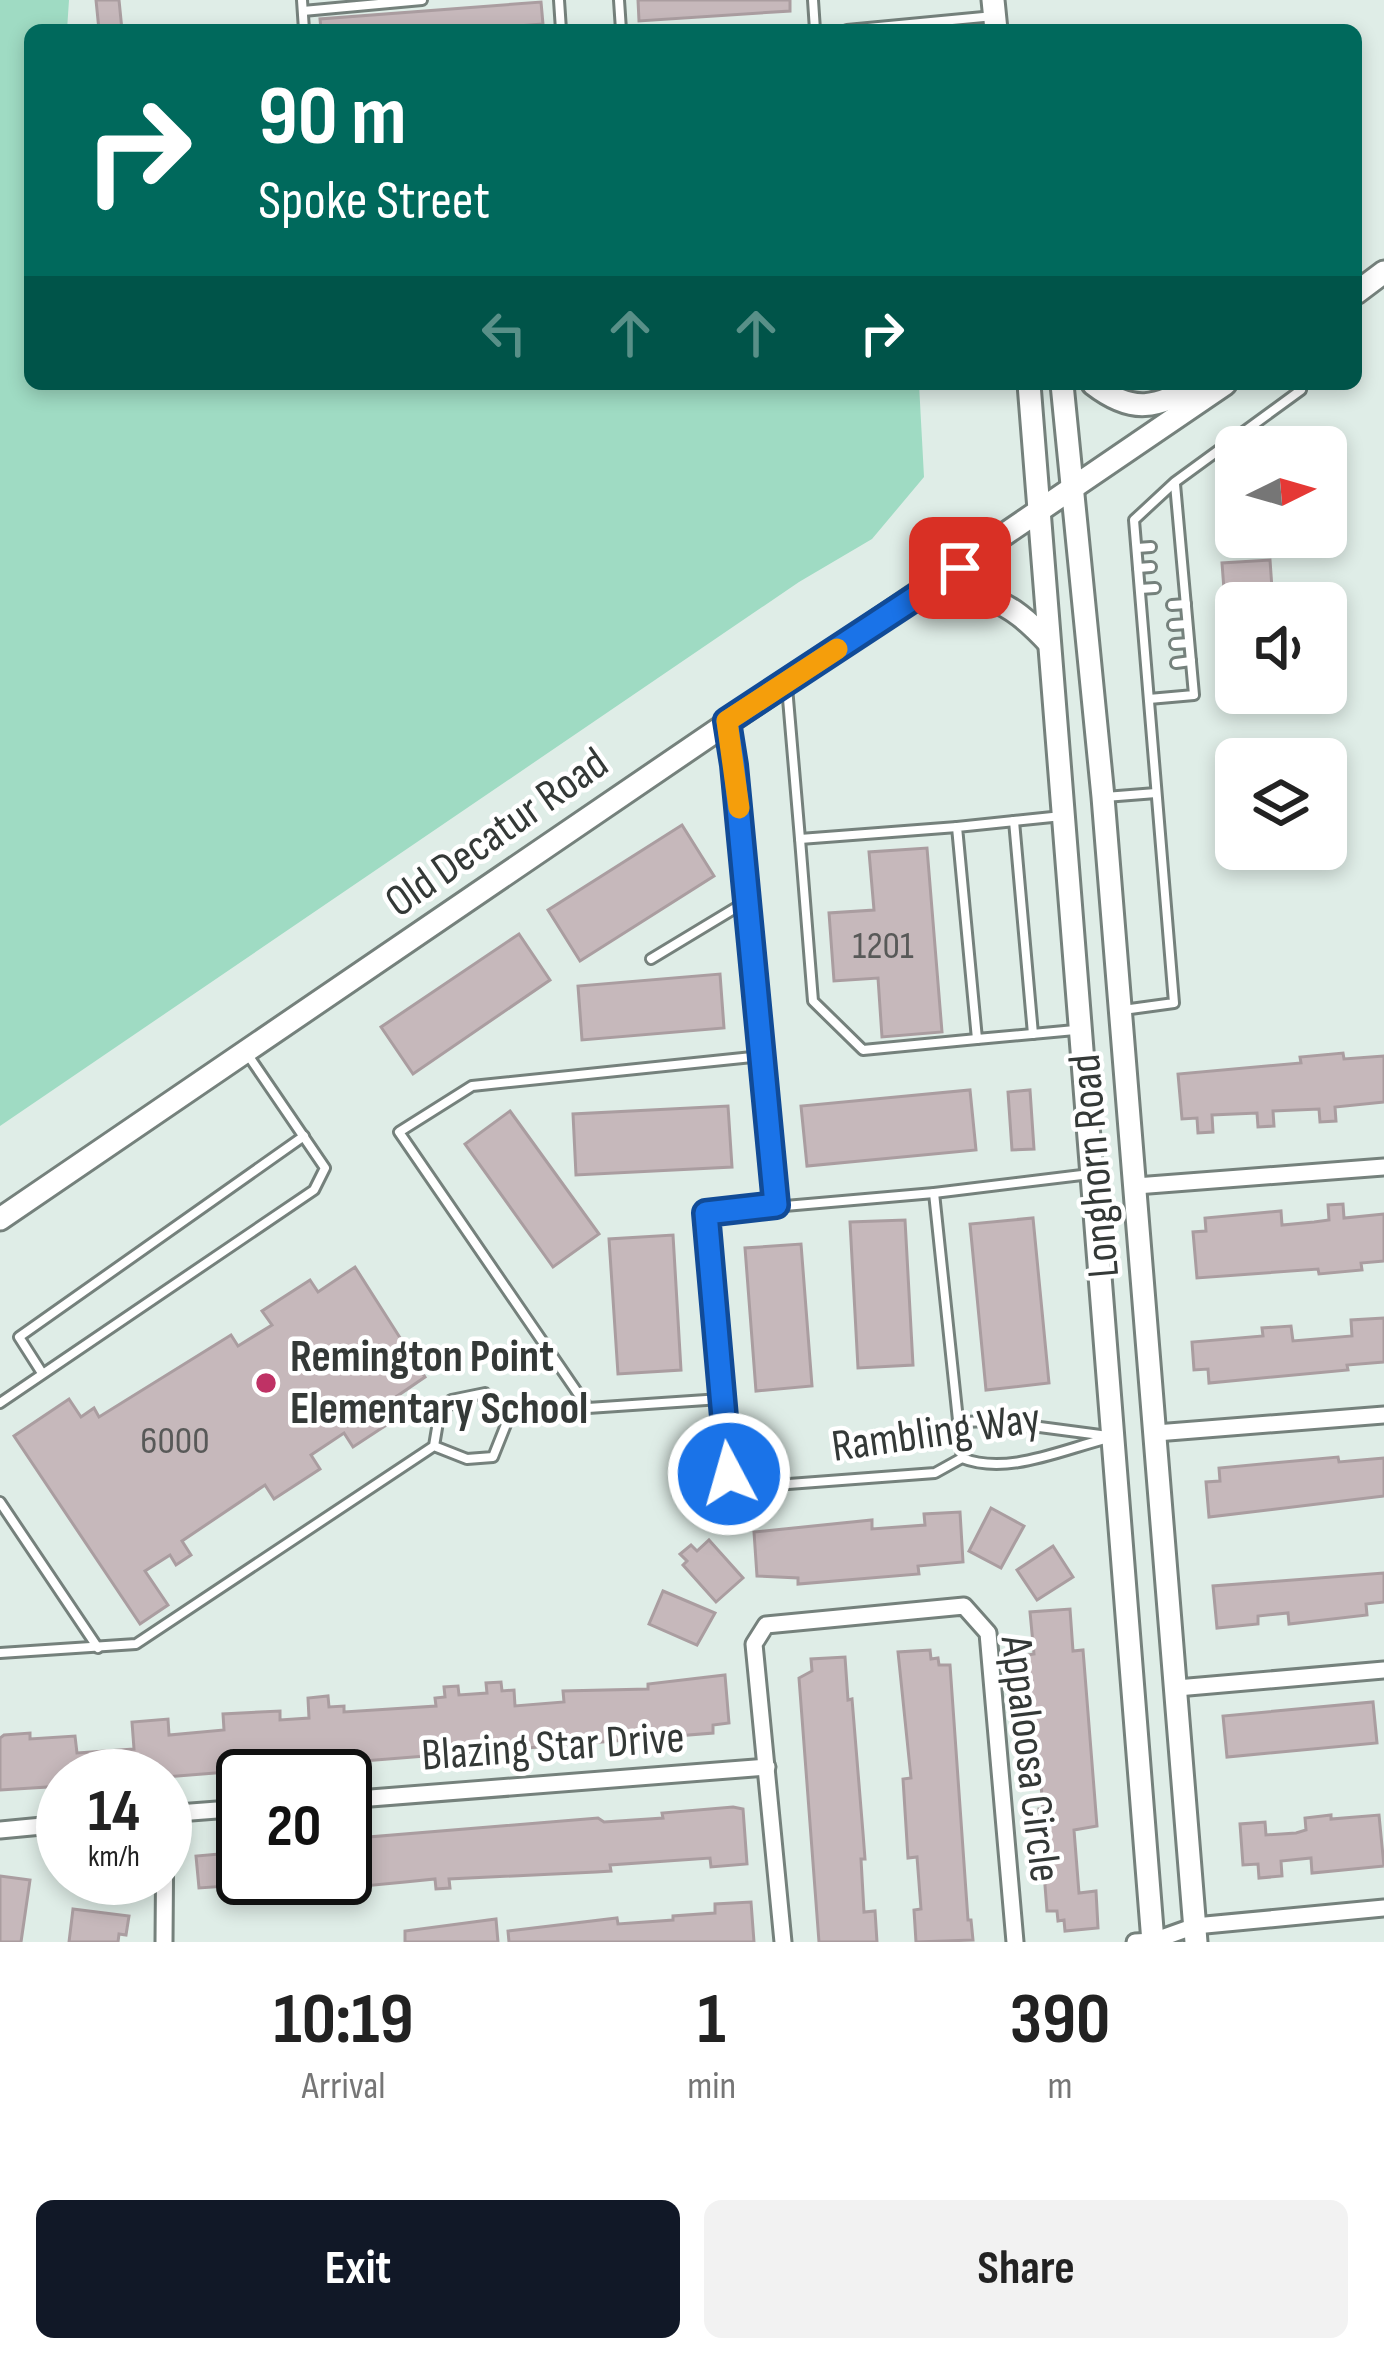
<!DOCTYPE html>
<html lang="en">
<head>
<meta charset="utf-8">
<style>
	body { margin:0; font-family:"Sofia Sans Condensed",sans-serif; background:#f2f2f2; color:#222; height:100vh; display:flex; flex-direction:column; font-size:45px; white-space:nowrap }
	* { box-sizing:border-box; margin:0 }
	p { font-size:39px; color:#767676 }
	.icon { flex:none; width:66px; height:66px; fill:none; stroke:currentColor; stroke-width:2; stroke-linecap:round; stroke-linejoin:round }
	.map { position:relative; height:1942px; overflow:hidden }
	.details { display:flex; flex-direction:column; background:#fff; flex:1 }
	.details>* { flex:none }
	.guide { position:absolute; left:24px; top:24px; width:1338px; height:366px; border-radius:18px; box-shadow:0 6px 18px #0003; background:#00695c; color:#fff; overflow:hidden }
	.needle { width:78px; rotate:85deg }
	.buttons { position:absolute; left:1215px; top:426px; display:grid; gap:24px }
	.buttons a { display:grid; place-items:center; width:132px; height:132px; border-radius:18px; background:#fff; box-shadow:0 6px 18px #0003; font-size:60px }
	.speed { position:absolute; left:36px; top:1749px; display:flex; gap:24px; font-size:60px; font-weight:700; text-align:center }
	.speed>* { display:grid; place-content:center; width:156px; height:156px; border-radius:50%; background:#fff; box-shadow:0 6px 18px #0003; line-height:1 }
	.speed small { font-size:30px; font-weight:400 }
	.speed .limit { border:6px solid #111; border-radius:18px; background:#fff; color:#111 }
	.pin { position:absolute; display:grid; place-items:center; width:102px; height:102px; color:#fff; margin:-51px; border-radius:24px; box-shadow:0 6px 18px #0006 }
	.me { position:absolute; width:132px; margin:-66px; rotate:354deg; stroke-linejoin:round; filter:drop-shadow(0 0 9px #0008) }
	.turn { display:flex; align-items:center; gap:42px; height:252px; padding:0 36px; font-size:54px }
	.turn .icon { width:156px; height:156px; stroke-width:2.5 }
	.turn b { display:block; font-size:84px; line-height:102px }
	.lanes { display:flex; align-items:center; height:114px; padding:0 36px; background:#0003; justify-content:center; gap:60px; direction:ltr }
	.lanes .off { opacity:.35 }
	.eta { display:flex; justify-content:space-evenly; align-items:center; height:204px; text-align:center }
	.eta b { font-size:72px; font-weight:700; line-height:84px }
	.primary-button { display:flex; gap:24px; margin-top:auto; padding:24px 36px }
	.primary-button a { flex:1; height:138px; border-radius:18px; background:#111827; color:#fff; font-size:48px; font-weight:700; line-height:138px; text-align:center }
	.primary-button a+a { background:#f2f2f2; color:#222 }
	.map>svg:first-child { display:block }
	.green { fill:#9fdbc3 }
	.building { fill:#c6b8bb; stroke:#aa9da0; stroke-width:3 }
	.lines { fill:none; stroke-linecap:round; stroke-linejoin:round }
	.service-casing { stroke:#75817c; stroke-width:14 }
	.minor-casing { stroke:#75817c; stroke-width:21 }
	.tertiary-casing { stroke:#75817c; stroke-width:27 }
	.secondary-casing { stroke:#75817c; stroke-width:27 }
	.service { stroke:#fff; stroke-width:8 }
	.minor { stroke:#fff; stroke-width:15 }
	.tertiary { stroke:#fff; stroke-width:21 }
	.secondary { stroke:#fff; stroke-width:21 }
	.route-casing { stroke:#114b97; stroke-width:30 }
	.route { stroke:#1a73e8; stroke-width:21 }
	.slow { stroke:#f59e0b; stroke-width:21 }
	.poi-dot { fill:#bf3265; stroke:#fff; stroke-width:4.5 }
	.labels { text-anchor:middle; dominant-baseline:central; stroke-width:9; stroke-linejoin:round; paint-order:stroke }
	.number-label { font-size:39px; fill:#585958 }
	.street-label { font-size:45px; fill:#343937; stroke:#fff }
	.poi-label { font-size:45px; font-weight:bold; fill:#343937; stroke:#fff; text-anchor:start }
</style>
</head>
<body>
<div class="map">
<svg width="1384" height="1942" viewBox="0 0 1384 1942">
	<rect width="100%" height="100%" fill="#dfede7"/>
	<polygon class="green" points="0,0 69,0 67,30 30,30 30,384 919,384 924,477 872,539 799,582 0,1126"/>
	<g class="building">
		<polygon points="96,0 119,0 122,30 99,30"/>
		<polygon points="638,0 790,0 790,11 639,21"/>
		<polygon points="541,2 543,24 465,30 321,30 320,19"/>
		<polygon points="1270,560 1273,603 1225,603 1222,563"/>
		<polygon points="682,825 714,876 580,961 548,910"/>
		<polygon points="927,848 942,1032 882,1037 878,978 834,981 829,913 874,910 869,852"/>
		<polygon points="519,934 550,980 413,1074 381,1027"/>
		<polygon points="720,974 724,1028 582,1040 578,986"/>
		<polygon points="1343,1053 1344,1059 1384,1056 1384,1102 1335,1107 1336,1121 1320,1122 1319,1109 1273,1111 1274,1126 1258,1127 1257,1113 1212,1115 1213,1132 1198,1133 1197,1118 1182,1119 1178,1074 1301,1063 1300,1057"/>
		<polygon points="970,1090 976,1150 807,1166 801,1106"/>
		<polygon points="1030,1090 1034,1149 1012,1150 1008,1092"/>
		<polygon points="728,1106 732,1167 576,1175 573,1114"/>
		<polygon points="510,1111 599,1234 553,1267 465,1144"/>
		<polygon points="1343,1204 1344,1218 1384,1214 1384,1261 1361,1263 1362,1270 1319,1274 1318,1269 1197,1278 1193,1232 1206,1231 1205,1218 1281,1211 1282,1225 1314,1222 1329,1220 1328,1205"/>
		<polygon points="1033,1218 1049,1383 986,1390 970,1224"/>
		<polygon points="905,1220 913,1365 858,1368 850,1222"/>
		<polygon points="673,1235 681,1370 618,1374 609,1239"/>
		<polygon points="801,1244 812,1386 756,1391 745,1248"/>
		<polygon points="355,1267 425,1377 390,1401 400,1416 353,1447 344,1433 311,1455 320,1469 274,1499 265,1485 182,1541 191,1555 176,1565 170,1555 145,1571 168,1605 140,1624 14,1436 69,1399 81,1417 94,1408 99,1417 231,1335 238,1346 272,1325 262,1311 310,1280 318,1292"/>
		<polygon points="1384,1318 1384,1362 1347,1365 1348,1370 1209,1383 1208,1369 1194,1370 1192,1342 1263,1336 1262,1328 1291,1326 1293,1341 1352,1336 1351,1320"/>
		<polygon points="1338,1457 1339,1462 1384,1458 1384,1496 1209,1517 1206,1482 1220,1481 1219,1468"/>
		<polygon points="991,1508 1024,1526 1001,1568 969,1551"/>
		<polygon points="960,1512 963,1562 918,1566 919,1574 798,1584 798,1578 757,1576 754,1532 872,1520 872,1529 925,1525 924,1514"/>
		<polygon points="709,1540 743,1578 716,1602 683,1565 687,1561 680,1554 691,1545 697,1551"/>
		<polygon points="1053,1546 1073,1577 1037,1600 1017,1570"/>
		<polygon points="1384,1573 1384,1602 1366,1604 1367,1615 1289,1624 1288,1613 1258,1616 1258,1624 1217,1628 1213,1586"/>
		<polygon points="663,1591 715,1613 697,1645 649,1624"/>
		<polygon points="1070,1609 1073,1651 1083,1650 1097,1826 1074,1830 1079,1893 1096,1891 1098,1928 1065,1931 1064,1920 1058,1921 1057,1911 1047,1911 1039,1809 1043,1809 1040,1772 1035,1767 1026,1664 1027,1655 1034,1654 1030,1612"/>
		<polygon points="930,1650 931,1659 938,1658 939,1665 950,1665 968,1920 971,1920 973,1940 916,1942 914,1910 921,1909 917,1857 908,1858 903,1779 911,1778 898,1652"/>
		<polygon points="845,1657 848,1700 852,1699 863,1833 865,1859 861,1859 864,1912 875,1911 877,1942 819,1942 799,1678 812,1671 811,1659"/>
		<polygon points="725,1675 729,1723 713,1725 713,1733 165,1777 63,1776 63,1786 0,1790 0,1738 4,1735 30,1733 30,1739 75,1736 77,1753 134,1749 132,1722 168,1719 169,1735 224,1730 223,1714 280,1711 280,1720 309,1718 308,1698 328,1696 329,1707 344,1706 344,1712 436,1706 435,1698 445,1697 444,1687 458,1686 459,1695 487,1693 486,1683 501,1682 502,1691 514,1690 515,1706 564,1702 563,1691 648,1689 648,1684"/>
		<polygon points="1373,1702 1377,1743 1227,1757 1223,1716"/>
		<polygon points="733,1807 743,1809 747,1864 711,1867 710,1858 610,1865 611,1871 596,1872 449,1879 450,1888 436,1889 435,1879 405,1882 363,1886 364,1896 328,1898 328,1893 242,1896 241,1885 199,1888 196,1856 243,1852 243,1878 345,1878 345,1839 598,1818 604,1822 663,1818 662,1813"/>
		<polygon points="1331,1815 1331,1819 1379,1815 1384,1866 1312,1873 1311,1858 1281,1861 1282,1876 1259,1878 1258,1864 1243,1865 1240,1824 1265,1822 1266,1835 1296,1833 1306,1830 1305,1818"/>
		<polygon points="0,1876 30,1880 21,1942 0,1942"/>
		<polygon points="751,1902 754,1942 509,1942 508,1931 617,1918 618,1924 673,1920 673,1916 715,1913 715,1904"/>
		<polygon points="73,1909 129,1916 126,1935 119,1934 118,1942 69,1942"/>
		<polygon points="496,1919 498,1942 405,1942 405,1931"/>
	</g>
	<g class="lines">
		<g class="service-casing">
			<g id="service">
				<polyline points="302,0 304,30"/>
				<polyline points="559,0 561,30"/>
				<polyline points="619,0 621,30"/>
				<polyline points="813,0 815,30"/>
				<polyline points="303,11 422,0"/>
				<polyline points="847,30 994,16"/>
				<polyline points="1137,548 1151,547"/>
				<polyline points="1138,568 1151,567"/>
				<polyline points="1140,589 1155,588"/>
				<polyline points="1172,605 1186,604"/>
				<polyline points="1173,625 1187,624"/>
				<polyline points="1175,644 1189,643"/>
				<polyline points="1176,663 1191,661"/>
				<polyline points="787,687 800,839 957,827"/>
				<polyline points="1149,699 1194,695 1175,484"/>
				<polyline points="735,765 776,1205"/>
				<polyline points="1105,797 1156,793"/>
				<polyline points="1062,816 957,827 977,1039 1075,1030"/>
				<polyline points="1014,821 1033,1034"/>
				<polyline points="800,839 813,1001 863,1050 977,1039"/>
				<polyline points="651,959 747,901"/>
				<polyline points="1123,1010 1174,1003 1134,520 1175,482 1301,390 1297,384"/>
				<path d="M1090,1174L934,1193L706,1213L729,1474L750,1487L935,1473L962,1458C1008,1476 1063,1449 1109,1438"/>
				<polyline points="934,1193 962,1458"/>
				<polyline points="42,1373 19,1337 304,1136"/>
				<polyline points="721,1399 588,1408 399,1132 472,1086 762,1056"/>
				<polyline points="0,1403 314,1190 325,1168 248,1055"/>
				<polyline points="959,1422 994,1421 1108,1436"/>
				<polyline points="0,1502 98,1648"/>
				<polyline points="0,1653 136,1644 434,1446 438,1422 451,1400 485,1393 507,1422 493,1457 467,1459 434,1446"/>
			</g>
		</g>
		<g class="minor-casing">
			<g id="minor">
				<polyline points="727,721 735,765"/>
				<polyline points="1136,1186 1384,1167"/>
				<polyline points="1156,1433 1384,1415"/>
				<polyline points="1177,1688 1384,1670"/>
				<polyline points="345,1800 767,1767"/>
				<polyline points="165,1814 243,1808"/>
				<polyline points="0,1830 63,1824"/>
				<polyline points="164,1942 165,1814"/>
				<polyline points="783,1942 754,1644 766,1625 964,1606 988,1633 1015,1942"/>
				<polyline points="1135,1942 1153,1941 1195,1926 1384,1908"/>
			</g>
		</g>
		<g class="tertiary-casing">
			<g id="tertiary">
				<polyline points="1356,293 1384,272"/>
				<polyline points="0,1219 1225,384"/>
			</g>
		</g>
		<g class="secondary-casing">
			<g id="secondary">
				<polyline points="993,0 996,30"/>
				<polyline points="1029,384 1153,1942"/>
				<polyline points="1062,384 1103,797 1196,1942"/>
				<path d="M1093,384C1133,415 1156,408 1198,384"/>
				<path d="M921,595C983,590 1006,597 1049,643"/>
			</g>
		</g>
		<use href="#service" class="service"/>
		<use href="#minor" class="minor"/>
		<use href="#tertiary" class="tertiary"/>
		<use href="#secondary" class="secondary"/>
	</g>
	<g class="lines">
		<g class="route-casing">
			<polyline id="route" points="729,1474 706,1213 776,1205 734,765 727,721 960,568"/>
		</g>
		<use href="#route" class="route"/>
		<polyline class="slow" points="739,808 727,721 837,649"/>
	</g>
	<circle class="poi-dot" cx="266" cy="1383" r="12"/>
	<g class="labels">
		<g class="number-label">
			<text x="883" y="946">1201</text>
			<text x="175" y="1441">6000</text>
		</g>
		<g class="street-label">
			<text transform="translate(497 833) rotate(-35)">Old Decatur Road</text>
			<text transform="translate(1095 1166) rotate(-95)">Longhorn Road</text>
			<text transform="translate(936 1433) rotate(-8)">Rambling Way</text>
			<text transform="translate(553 1747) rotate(-4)">Blazing Star Drive</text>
			<text transform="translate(1030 1759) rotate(83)">Appaloosa Circle</text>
		</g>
		<g class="poi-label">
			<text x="290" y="1357">Remington Point<tspan x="290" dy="52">Elementary School</tspan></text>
		</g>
	</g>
</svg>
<div class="buttons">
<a><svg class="needle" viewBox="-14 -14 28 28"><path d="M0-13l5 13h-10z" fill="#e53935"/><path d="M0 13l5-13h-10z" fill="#767676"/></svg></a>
<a><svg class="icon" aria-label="sound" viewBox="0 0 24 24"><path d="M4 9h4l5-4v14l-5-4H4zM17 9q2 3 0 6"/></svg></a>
<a><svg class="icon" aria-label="layers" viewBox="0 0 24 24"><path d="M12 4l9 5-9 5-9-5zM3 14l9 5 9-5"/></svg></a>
</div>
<div class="speed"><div>14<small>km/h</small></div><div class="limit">20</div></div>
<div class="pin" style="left:960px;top:568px;background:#d93025"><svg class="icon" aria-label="arrive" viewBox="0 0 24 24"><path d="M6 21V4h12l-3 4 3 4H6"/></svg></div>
<svg class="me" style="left:729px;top:1474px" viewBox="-20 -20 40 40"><circle r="17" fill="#1a73e8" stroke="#fff" stroke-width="3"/><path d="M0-11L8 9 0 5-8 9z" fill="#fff"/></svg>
<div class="guide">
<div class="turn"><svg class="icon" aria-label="right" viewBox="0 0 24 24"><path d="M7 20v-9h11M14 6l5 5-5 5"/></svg><div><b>90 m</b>Spoke Street</div></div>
<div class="lanes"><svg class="icon off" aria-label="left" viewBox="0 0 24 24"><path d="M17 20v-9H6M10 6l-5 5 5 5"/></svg><svg class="icon off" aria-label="ahead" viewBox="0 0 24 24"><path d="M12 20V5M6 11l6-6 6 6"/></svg><svg class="icon off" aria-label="ahead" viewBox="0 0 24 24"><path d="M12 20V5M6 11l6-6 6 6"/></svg><svg class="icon" aria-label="right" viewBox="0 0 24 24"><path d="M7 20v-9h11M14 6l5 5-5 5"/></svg></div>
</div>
</div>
<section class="details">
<div class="eta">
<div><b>10:19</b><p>Arrival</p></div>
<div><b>1</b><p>min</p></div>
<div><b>390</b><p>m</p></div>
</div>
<div class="primary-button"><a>Exit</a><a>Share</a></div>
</section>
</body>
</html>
